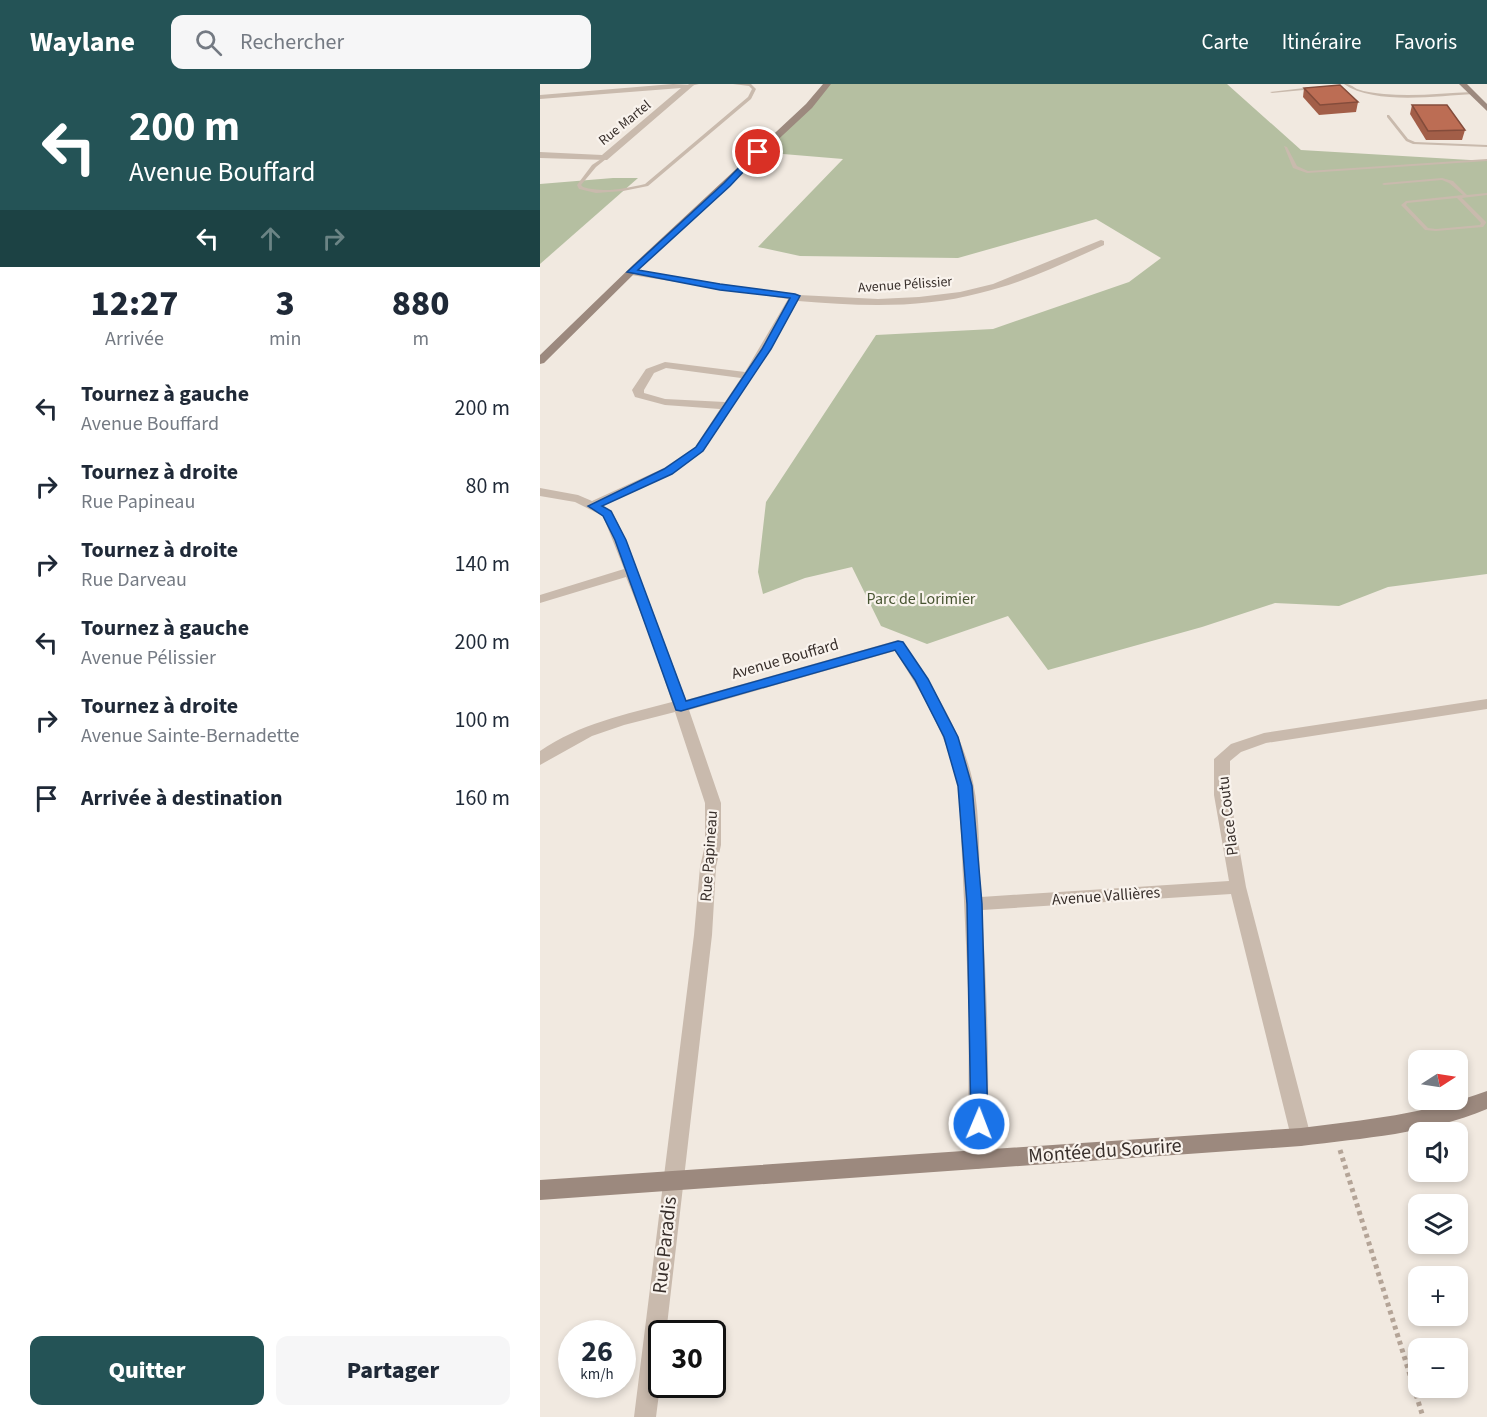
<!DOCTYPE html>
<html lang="fr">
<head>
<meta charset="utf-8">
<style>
	body { margin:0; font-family:"Source Sans 3",sans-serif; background:#f6f6f7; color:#1f2937; height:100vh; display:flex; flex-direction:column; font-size:22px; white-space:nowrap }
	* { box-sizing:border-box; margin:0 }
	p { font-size:20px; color:#747a83 }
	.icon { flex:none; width:33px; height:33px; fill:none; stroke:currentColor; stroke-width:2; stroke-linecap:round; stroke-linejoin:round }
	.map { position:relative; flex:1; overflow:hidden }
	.side { display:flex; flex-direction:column; background:#fff; width:540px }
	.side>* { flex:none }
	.guide { background:#245356; color:#fff; overflow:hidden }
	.needle { width:39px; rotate:78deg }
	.controls { position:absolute; left:868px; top:966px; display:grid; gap:12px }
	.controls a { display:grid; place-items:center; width:60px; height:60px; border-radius:12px; background:#fff; box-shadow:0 3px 9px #0003; font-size:30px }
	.speed { position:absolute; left:18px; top:1236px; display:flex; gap:12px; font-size:30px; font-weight:700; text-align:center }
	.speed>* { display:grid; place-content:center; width:78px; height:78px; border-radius:50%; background:#fff; box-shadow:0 3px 9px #0003; line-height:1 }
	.speed small { font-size:15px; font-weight:400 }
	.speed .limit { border:3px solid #111; border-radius:9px; background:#fff; color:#111 }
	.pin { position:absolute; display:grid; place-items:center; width:51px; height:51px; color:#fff; margin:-26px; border:3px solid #fff; border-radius:50%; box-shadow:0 2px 6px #0007 }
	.me { position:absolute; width:66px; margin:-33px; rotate:1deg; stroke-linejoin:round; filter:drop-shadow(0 0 4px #0008) }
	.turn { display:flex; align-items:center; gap:21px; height:126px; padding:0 30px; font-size:27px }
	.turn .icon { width:78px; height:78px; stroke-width:2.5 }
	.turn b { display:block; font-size:42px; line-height:51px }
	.lanes { display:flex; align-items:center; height:57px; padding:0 30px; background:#0003; justify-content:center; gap:30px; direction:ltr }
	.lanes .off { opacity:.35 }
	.eta { display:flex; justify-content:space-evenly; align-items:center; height:102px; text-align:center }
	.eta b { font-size:36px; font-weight:800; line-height:42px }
	.action { display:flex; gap:12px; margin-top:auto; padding:12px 30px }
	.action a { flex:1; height:69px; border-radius:12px; background:#245356; color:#fff; font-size:24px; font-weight:800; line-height:69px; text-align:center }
	.action a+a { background:#f6f6f7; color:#1f2937 }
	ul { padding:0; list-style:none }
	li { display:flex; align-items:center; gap:18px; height:78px; padding:0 30px }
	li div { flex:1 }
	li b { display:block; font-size:22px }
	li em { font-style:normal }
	header { display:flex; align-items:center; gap:36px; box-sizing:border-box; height:84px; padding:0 30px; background:#245356; color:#fff }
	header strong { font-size:28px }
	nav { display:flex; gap:33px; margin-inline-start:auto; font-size:21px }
	.search { width:420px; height:54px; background:#f6f6f7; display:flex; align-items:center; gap:15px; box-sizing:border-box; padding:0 21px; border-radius:12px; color:#747a83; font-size:22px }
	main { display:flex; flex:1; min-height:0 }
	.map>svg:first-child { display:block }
	.green { fill:#b5bfa1 }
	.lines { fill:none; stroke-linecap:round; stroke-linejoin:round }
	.path { stroke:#b4a497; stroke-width:5; stroke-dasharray:4 4; stroke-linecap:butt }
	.lane { fill:#c9baad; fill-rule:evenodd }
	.street { fill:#c9baad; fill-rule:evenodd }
	.secondary { fill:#9c897e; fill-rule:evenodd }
	.wall { fill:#a25e48 }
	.building { fill:#bc6d54; stroke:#844c3b; stroke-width:1.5 }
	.route { fill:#1a73e8; stroke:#114b97; stroke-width:1.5 }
	.labels { text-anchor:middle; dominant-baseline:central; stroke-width:4.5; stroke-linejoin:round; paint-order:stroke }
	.far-street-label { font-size:14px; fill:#382f2b; stroke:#f9f3ed }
	.park-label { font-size:16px; fill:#475431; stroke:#f9f3ed }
	.street-label { font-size:16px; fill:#382f2b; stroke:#f9f3ed }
	.near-street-label { font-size:20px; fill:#382f2b; stroke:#f9f3ed }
</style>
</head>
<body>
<header>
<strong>Waylane</strong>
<div class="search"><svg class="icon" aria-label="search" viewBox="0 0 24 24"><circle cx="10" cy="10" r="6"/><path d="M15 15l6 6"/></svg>Rechercher</div>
<nav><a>Carte</a><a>Itinéraire</a><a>Favoris</a></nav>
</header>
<main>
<section class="side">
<div class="guide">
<div class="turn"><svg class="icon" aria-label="left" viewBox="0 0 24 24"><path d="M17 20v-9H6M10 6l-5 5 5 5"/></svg><div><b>200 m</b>Avenue Bouffard</div></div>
<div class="lanes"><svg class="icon" aria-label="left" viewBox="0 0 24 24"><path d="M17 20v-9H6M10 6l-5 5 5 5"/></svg><svg class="icon off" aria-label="ahead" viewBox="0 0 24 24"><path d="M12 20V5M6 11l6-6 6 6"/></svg><svg class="icon off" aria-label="right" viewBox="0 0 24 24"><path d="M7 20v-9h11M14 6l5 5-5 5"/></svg></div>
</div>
<div class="eta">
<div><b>12:27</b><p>Arrivée</p></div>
<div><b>3</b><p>min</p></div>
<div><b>880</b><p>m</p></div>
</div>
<ul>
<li><svg class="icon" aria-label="left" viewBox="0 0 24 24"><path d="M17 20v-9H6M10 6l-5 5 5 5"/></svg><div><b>Tournez à gauche</b><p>Avenue Bouffard</p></div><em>200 m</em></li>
<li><svg class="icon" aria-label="right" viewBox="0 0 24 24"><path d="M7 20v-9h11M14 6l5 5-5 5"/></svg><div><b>Tournez à droite</b><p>Rue Papineau</p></div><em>80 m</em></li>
<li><svg class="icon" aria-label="right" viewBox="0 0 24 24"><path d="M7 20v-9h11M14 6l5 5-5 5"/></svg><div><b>Tournez à droite</b><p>Rue Darveau</p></div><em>140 m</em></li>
<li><svg class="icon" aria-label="left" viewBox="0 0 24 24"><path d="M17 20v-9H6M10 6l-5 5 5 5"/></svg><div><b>Tournez à gauche</b><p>Avenue Pélissier</p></div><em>200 m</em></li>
<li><svg class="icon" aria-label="right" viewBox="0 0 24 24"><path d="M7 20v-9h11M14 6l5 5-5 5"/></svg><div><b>Tournez à droite</b><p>Avenue Sainte-Bernadette</p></div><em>100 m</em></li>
<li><svg class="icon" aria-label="arrive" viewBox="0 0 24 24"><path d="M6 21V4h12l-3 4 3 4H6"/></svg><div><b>Arrivée à destination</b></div><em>160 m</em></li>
</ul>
<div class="action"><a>Quitter</a><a>Partager</a></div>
</section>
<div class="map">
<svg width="947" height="1333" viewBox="0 0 947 1333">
	<rect width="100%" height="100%" fill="#f1e9e0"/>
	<g class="green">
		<polygon points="287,0 687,0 761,66 947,77 947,490 848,503 799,522 735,519 662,543 508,586 468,532 387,560 341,542 312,483 265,494 223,510 218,488 226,418 336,251 453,245 589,198 621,174 556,135 418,174 260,172 218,163 303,75 218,68"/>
		<polygon points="73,94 98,94 0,180 0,100"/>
	</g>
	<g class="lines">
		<polyline class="path" points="800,1066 883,1333"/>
		<g class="lane">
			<polygon points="149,0 159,0 150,2 148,1"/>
			<path d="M193,0H211L216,5L211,15L108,102L83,107L56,109L39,105L37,101L52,81L64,73L66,74V75L56,83L41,101L43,103C64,109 83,105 105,100L208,13L212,5L209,2Z"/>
			<path d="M804,0C810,0 812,2 817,5C825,8 835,9 844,10C874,13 904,9 933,8L935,9L933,10C897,12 834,21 804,0Z"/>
			<polygon points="773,3 774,5 732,9 730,8"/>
			<polygon points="847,31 849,31 868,55 875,58 947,61 947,63 873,60 866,57 847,33"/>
			<polygon points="744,62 747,63 757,82 768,87 947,75 947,77 767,89 753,84"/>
			<path d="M902,94L913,97L927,111L947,109V111L922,114L946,138V139L943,143L896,147L885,146L861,121L866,117L923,111L909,99L902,96L844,101L842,100L844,99ZM917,114L941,139L940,141L896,145L888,144L866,121L867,119Z"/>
		</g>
		<g class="street">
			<polygon points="133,0 154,1 67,76 0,74 0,68 62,71 141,4 0,15 0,11"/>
			<path d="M561,156L564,157V161C524,179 484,199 440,209C381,225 318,222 258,217L231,265L163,367L132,390L62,422L72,427L86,456L146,616L358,556L363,558C391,600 422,647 433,698C441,735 438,775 441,813L689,797L674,711V675L691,660L724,649L947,615V625L726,659L701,668L690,677V711L706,803L771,1053L768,1059L761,1062L754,1059L751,1053L691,810L442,826C446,892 449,958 448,1023C448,1041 452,1066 445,1083L438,1085L431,1083L428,1076L429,926L419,708C411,657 382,609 355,567L149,626L181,719V761L176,783L172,851L126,1250H122V1286L116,1333H94L154,851L160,783L165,761V719L135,628L84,641L52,652L0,681V667C39,640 86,630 132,618L111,555L86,493L0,519V511L84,485L63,432L35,418L0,412V404L38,411L52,417L124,384L155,363L180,325L125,321L95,313L92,306L106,285L125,278L205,288L248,215L91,191L88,190V186L259,211L338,215L379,213L420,208L453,200ZM126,284L201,294L185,318L125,315L104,309V306L114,289Z"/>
		</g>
		<g class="secondary">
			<polygon points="283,0 291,0 272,24 100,184 4,279 0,280 0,271 94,180 266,20"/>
			<polygon points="919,0 927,0 947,20 947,27"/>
			<path d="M947,1007V1025C887,1050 824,1054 761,1062L0,1116V1096L761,1044C825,1036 886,1030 947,1007Z"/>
		</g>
	</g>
	<g class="wall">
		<polygon points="764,4 818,18 816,28 779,31 763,13"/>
		<polygon points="872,21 925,46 922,56 886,56 870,30"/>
	</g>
	<g class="building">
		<polygon points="800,1 818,18 780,21 764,4"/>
		<polygon points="872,21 907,21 925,46 888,47"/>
	</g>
	<polygon class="route" points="216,66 222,68 190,102 98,186 180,200 255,210 260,212 231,265 163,367 132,390 62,422 71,427 86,456 146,617 358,557 363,558 388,595 418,653 432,702 442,820 448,1040 445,1046 439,1048 433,1046 431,1040 427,820 418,702 404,653 375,596 355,566 141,627 136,626 75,456 63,432 48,422 124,385 156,363 222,265 250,214 180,206 87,188 184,99"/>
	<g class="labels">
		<g class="far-street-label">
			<text transform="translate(85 39) rotate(-39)">Rue Martel</text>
			<text transform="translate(365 201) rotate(-4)">Avenue Pélissier</text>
		</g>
		<g class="park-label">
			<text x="381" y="515">Parc de Lorimier</text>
		</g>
		<g class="street-label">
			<text transform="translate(245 575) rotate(-16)">Avenue Bouffard</text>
			<text transform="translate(688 732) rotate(-97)">Place Coutu</text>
			<text transform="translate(169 772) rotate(-86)">Rue Papineau</text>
			<text transform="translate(566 812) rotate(-4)">Avenue Vallières</text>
		</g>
		<g class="near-street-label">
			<text transform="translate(565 1067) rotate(-4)">Montée du Sourire</text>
			<text transform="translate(125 1161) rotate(-84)">Rue Paradis</text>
		</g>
	</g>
</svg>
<div class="controls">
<a><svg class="needle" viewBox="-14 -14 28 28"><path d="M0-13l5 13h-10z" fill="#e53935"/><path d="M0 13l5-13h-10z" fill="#747a83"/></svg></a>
<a><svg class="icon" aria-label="sound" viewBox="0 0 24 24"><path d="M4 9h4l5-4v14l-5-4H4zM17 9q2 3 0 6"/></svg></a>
<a><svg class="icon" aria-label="layers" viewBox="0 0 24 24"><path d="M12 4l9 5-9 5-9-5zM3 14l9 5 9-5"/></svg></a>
<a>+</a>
<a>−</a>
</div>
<div class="speed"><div>26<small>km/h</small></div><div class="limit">30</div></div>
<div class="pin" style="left:218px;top:68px;background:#d93025"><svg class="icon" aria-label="arrive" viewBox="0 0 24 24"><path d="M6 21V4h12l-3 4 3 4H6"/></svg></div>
<svg class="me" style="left:439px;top:1040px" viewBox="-20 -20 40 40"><circle r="17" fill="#1a73e8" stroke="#fff" stroke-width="3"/><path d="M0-11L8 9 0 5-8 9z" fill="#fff"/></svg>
</div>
</main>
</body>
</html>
